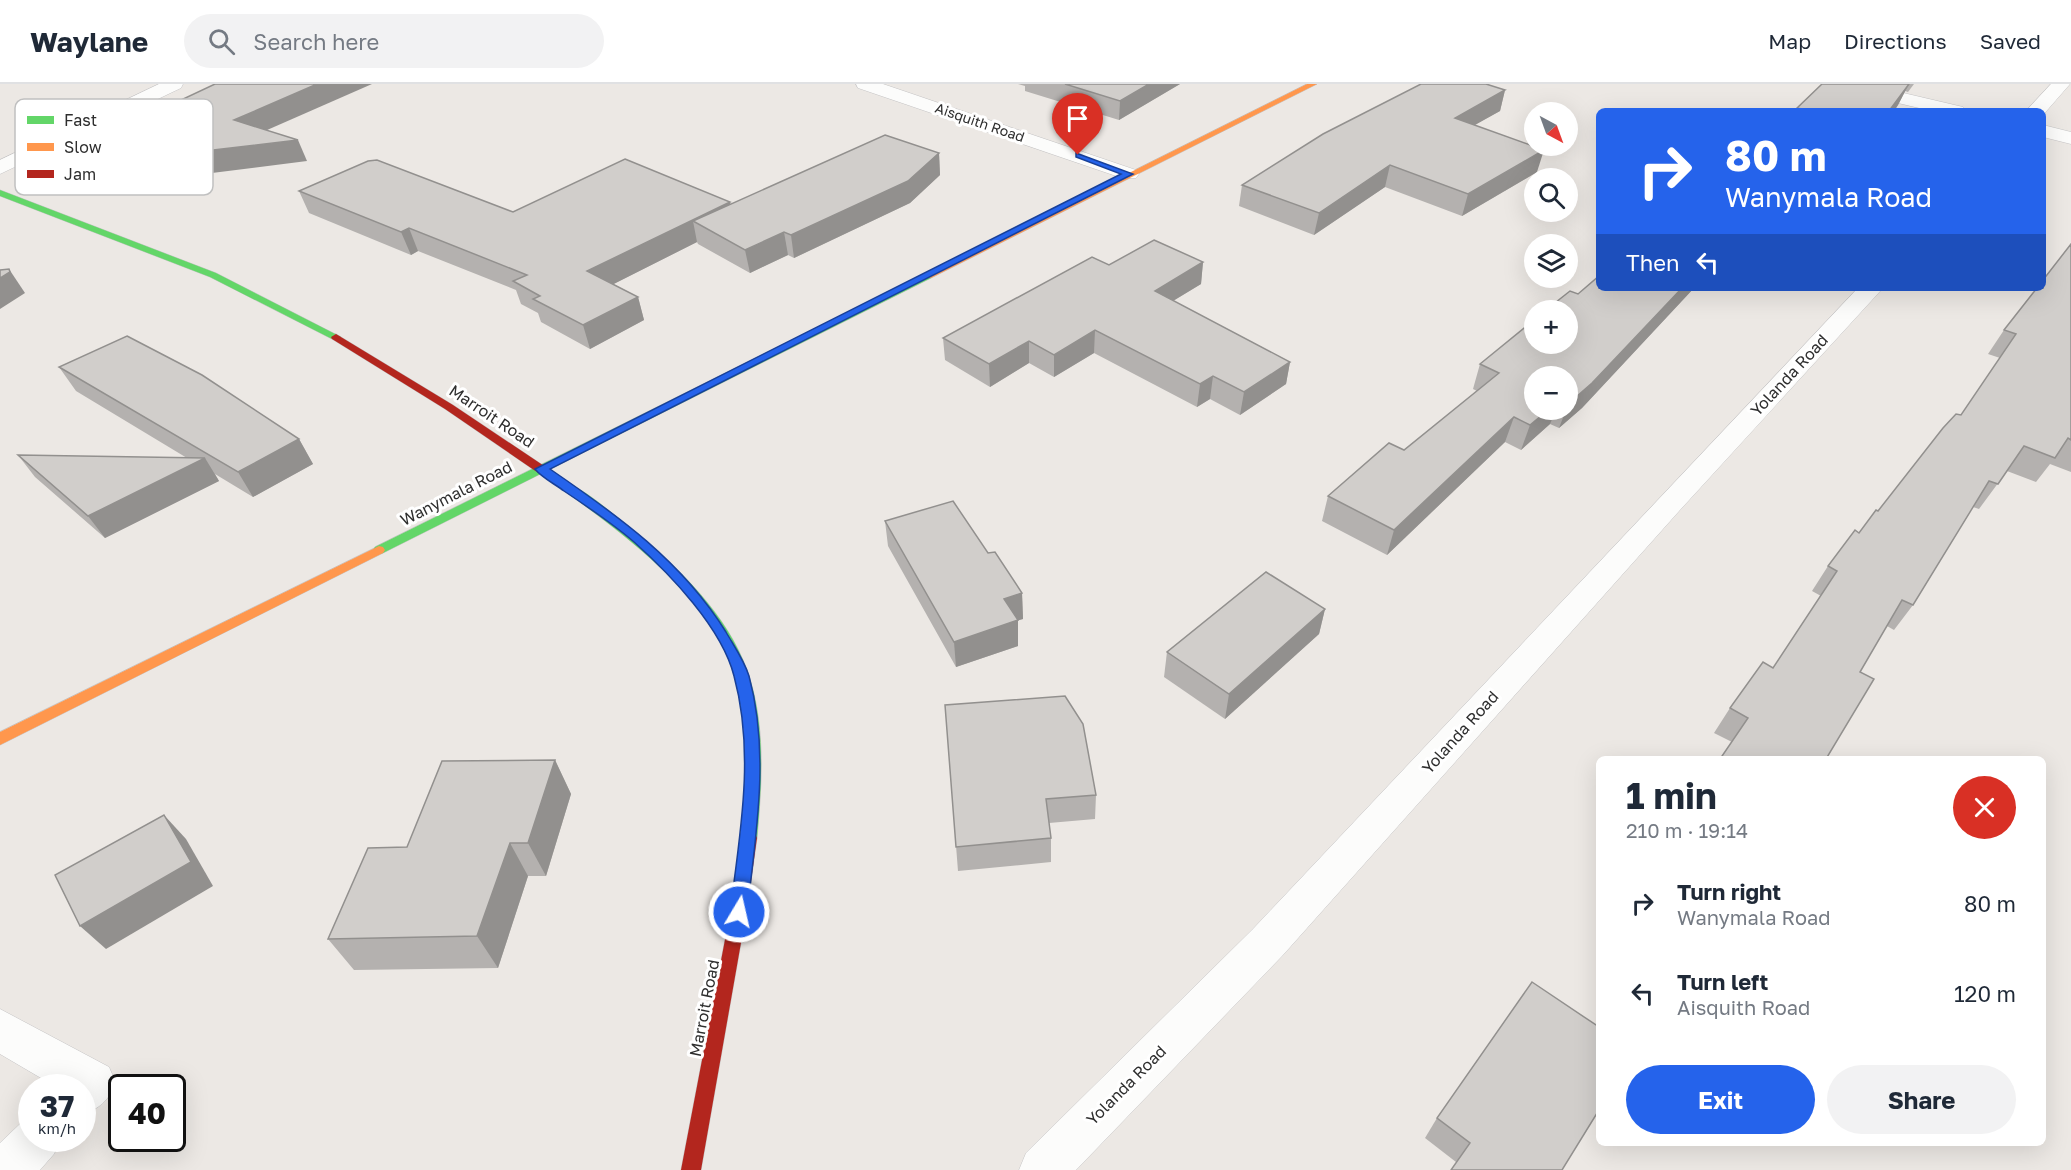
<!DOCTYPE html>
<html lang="en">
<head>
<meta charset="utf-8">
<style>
	body { margin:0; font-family:"Golos Text",sans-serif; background:#f2f2f3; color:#1f2937; height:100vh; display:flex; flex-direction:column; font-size:22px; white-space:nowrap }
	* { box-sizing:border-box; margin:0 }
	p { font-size:20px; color:#747a83 }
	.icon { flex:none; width:33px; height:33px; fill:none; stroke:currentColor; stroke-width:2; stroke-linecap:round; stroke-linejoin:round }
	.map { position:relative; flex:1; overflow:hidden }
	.side { position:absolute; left:1596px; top:672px; width:450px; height:390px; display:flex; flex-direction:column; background:#fff; border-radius:9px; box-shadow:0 6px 24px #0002 }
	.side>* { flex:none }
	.top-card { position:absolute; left:1596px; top:24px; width:450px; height:183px; border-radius:9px; box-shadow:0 6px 24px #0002; background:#2563eb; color:#fff; overflow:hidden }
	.needle { width:39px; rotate:139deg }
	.fabs { position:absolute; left:1524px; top:18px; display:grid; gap:12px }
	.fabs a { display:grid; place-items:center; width:54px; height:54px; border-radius:50%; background:#fff; box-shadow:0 6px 24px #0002; font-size:30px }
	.speed { position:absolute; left:18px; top:990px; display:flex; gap:12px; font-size:30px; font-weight:700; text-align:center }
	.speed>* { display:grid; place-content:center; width:78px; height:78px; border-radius:50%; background:#fff; box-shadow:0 6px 24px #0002; line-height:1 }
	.speed small { font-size:15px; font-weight:400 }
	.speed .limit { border:3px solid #111; border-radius:9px; background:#fff; color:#111 }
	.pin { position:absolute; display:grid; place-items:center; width:51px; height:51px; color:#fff; margin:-62px -26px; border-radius:50% 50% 50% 0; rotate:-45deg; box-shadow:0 0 6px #0007 }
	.pin .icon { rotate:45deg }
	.me { position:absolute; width:66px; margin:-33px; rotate:9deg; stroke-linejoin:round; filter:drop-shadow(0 0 4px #0008) }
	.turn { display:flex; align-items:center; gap:21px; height:126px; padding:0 30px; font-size:27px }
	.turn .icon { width:78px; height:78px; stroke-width:2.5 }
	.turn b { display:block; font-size:42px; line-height:51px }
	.then { display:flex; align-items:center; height:57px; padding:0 30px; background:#0003; gap:12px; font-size:22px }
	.round { display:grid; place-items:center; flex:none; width:63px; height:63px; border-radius:32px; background:#f2f2f3 }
	.head { display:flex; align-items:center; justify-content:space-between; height:102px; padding:0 30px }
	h1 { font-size:36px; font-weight:700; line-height:45px }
	.primary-button { display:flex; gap:12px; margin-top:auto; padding:12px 30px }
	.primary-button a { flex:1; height:69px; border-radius:36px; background:#2563eb; color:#fff; font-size:24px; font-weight:700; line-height:69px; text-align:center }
	.primary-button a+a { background:#f2f2f3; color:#1f2937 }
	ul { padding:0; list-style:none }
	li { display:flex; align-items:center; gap:18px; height:90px; padding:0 30px }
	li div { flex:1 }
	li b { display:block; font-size:22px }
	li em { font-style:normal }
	header { display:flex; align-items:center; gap:36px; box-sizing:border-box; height:84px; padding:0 30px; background:#fff; border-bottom:2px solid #e0e1e3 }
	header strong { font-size:28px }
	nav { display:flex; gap:33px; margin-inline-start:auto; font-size:21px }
	.search { width:420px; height:54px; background:#f2f2f3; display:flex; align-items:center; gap:15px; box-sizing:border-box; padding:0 21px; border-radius:33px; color:#747a83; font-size:22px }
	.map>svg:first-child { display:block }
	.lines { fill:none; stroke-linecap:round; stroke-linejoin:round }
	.lane-casing { stroke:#c5c4c5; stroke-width:1 }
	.street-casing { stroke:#c5c4c5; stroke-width:1 }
	.fast-casing { stroke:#c5c4c5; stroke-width:1 }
	.slow-casing { stroke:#c5c4c5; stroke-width:1 }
	.jam-casing { stroke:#c5c4c5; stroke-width:1 }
	.lane { fill:#fcfcfb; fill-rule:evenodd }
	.street { fill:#fcfcfb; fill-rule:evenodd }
	.fast { fill:#63d668; fill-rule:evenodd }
	.slow { fill:#ff974d; fill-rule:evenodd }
	.jam { fill:#b3261e; fill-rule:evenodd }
	.wall { fill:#b4b1af; fill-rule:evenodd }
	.shaded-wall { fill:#92908e }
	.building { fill:#d1cecb; stroke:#92908e; stroke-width:1.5 }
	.route { fill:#2563eb; stroke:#184099; stroke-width:1.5 }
	.labels { text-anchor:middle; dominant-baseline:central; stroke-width:6; stroke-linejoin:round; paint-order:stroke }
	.far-street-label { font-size:14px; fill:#2e2e2e; stroke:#fff }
	.street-label { font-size:16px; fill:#2e2e2e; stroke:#fff }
	.key { fill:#fff; stroke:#c0c0c0; stroke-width:1.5 }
	.key-label { font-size:16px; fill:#2e2e2e }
</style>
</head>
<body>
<header>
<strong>Waylane</strong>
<div class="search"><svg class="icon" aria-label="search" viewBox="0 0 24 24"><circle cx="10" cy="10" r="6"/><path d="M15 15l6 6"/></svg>Search here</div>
<nav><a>Map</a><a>Directions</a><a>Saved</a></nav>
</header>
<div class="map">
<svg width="2071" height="1086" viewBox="0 0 2071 1086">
	<rect width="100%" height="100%" fill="#ece8e4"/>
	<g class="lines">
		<g class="lane-casing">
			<g id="lane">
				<path d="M0,925L109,983L116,999C108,1017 100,1024 82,1031V1004H58L0,970Z"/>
				<polygon points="32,1033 32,1054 61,1054 54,1070 40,1086 0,1086 0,1059 22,1038"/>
			</g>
		</g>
		<g class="street-casing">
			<g id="street">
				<polygon points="159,0 183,0 181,4 0,90 0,76"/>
				<polygon points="856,0 883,0 1136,86 1139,90 1136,94 1122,94 858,4"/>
				<polygon points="1832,0 1865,0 1963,23 1966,27 1932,27 1834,4"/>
				<polygon points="2051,0 2070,0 2043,31 2043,27 2026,27"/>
				<polygon points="2043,41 2071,48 2071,60 2043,53"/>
				<polygon points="1858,204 1883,204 1680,426 1283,871 1076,1086 1019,1086 1026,1069 1253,845"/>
			</g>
		</g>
		<g class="fast-casing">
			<g id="fast">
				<polygon points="0,106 216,189 341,253 340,255 332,255 210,193 0,112"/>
				<polygon points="928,189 933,192 931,194 383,469 379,470 373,466 375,463"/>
				<path d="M570,401C587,406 621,437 636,449C681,486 727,531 747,586C766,639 762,699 757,754L755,759L749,761L743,759L741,754C747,700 752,638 733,586C706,511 628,453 566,408L564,405Z"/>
			</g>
		</g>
		<g class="slow-casing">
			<g id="slow">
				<polygon points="1307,0 1317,0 931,194 923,192"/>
				<polygon points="379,462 383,463 385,466 383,469 0,661 0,648"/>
			</g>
		</g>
		<g class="jam-casing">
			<g id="jam">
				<polygon points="336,250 453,321 574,402 576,405 574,408 566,408 445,325 332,255 331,253"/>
				<polygon points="749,747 755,749 757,754 748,819 701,1086 681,1086 732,819 741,754 743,749"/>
			</g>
		</g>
		<use href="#lane" class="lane"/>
		<use href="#street" class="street"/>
		<use href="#fast" class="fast"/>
		<use href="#slow" class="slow"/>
		<use href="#jam" class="jam"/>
	</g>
	<g class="wall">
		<polygon points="1018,0 1180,0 1119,36 1025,7 1025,2"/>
		<polygon points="1822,0 1914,0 1908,8 1905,7 1898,21 1894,27 1795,27 1797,24"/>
		<polygon points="1505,6 1500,27 1474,41 1537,88 1462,132 1385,103 1314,151 1239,122 1242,101"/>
		<polygon points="939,69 940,91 910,119 794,174 788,171 750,189 698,160 697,158 613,200 638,213 644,236 590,265 541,238 538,229 521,220 516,206 418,167 411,171 309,129 299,107 513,128 731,120"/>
		<polygon points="2071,160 2071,388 2050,380 2036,398 2007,387 1979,425 1973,423 1913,521 1894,546 1887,542 1860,588 1732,658 1714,649 1730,624 1773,584 1821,512 1812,507 1828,482 1859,449 1961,331 2000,274 1988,270 2004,246"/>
		<polygon points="1203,178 1201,200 1173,217 1290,278 1286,300 1240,331 1210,315 1197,323 1094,269 1054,293 1029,279 990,303 945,276 943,254 1109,181"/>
		<path d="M1599,204H1694L1582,324L1559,344L1550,340L1521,366L1505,358L1387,471L1322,437L1328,412L1404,366L1477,307L1473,305L1480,280L1578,210ZM1568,292V326H1534Z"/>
		<polygon points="59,283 299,355 313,380 253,413 215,390 219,397 105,454 35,393 18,371 187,374 76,307"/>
		<polygon points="885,437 988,469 1022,509 1023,535 1017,536 1018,562 956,583 888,462"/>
		<polygon points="1325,525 1319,550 1225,635 1164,593 1167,568"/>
		<polygon points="945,621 1096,711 1095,735 1049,739 1051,754 1051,778 958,787"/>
		<polygon points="555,676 571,710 546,792 528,792 498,884 354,886 328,855 407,763"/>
		<polygon points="1437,1034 1562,1086 1456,1078 1425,1054"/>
	</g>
	<g class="shaded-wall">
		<polygon points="317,0 372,0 244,56 234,36"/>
		<polygon points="1149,0 1180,0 1119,36 1120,17"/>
		<polygon points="1909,0 1898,21 1894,27 1889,27"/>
		<polygon points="1505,6 1500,27 1450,55 1455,34"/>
		<polygon points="298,56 307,77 164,95 153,73"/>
		<polygon points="1544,66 1537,88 1462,132 1468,110"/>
		<polygon points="939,69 940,91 910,119 794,174 791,151"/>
		<polygon points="1390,81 1385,103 1314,151 1319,129"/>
		<polygon points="730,118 735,140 693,137 697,158 594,210 587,187"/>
		<polygon points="409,144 418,167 411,171 401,148"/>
		<polygon points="784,148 788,171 750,189 745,166"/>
		<polygon points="1203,178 1201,200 1153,229 1155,207"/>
		<polygon points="9,185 25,209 0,225 0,194"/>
		<polygon points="1682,204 1694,204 1582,324 1559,344 1566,326 1568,326 1568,320"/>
		<polygon points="638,213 644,236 590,265 583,241"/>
		<polygon points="1095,246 1094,269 1054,293 1054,271"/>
		<polygon points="1029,257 1029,279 990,303 989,280"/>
		<polygon points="1290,278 1286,300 1240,331 1244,308"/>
		<polygon points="1213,292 1210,315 1197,323 1200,300"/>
		<polygon points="1548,326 1556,326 1550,340 1521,366 1530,341"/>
		<polygon points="1514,333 1505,358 1387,471 1394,446"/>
		<polygon points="299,355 313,380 253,413 238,388"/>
		<polygon points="205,374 219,397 105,454 88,432"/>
		<polygon points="1022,509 1023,535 1005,540 1004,515"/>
		<polygon points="1325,525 1319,550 1225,635 1229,610"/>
		<polygon points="1018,536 1018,562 956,583 954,558"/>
		<polygon points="555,676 571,710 546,792 528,759"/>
		<polygon points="164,731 186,755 213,802 106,865 80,842"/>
		<polygon points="510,759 528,792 498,884 477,852"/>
	</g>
	<g class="building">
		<polygon points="215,0 317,0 234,36 298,56 153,73 160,56 149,31"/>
		<polygon points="1065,0 1149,0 1120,17"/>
		<polygon points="1421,0 1486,0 1505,6 1455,34 1544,66 1468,110 1390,81 1319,129 1242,101 1323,50"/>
		<polygon points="1822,0 1909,0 1889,27 1811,27 1797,24"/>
		<polygon points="885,51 939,69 908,97 791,151 784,148 745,166 693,137"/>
		<polygon points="625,75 730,118 587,187 638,213 583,241 533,215 540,212 513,197 527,191 409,144 401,148 299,107 368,77 377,76 513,128"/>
		<polygon points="1154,156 1203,178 1155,207 1290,278 1244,308 1213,292 1200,300 1095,246 1054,271 1029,257 989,280 943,254 1092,173 1109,181"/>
		<polygon points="2071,160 2071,356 2068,354 2055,374 2024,362 1998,400 1989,397 1913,521 1902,516 1860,588 1874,595 1826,675 1720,675 1748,634 1730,624 1763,578 1773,584 1837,487 1828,482 1855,446 1859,449 1876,426 1878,427 1943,344 1956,330 1961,331 2016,250 2004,246 2037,204 2043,204 2043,196"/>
		<polygon points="9,185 10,188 0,194 0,186"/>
		<polygon points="1599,192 1599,204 1682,204 1592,299 1568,320 1568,292 1534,292 1534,326 1548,326 1530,341 1514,333 1394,446 1328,412 1389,359 1404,366 1499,289 1480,280 1534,236 1534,260 1568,260 1568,226 1546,226 1570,207 1578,210"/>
		<polygon points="127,252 202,291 299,355 238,388 59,283"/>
		<polygon points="18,371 205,374 88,432"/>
		<polygon points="953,417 988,469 995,468 1022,509 1004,515 1018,536 954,558 885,437"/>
		<polygon points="1266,488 1325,525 1229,610 1167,568"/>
		<polygon points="1065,612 1083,640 1096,711 1046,715 1051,754 956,763 945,621"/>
		<polygon points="555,676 528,759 510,759 477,852 328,855 368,764 407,763 442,677"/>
		<polygon points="164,731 191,778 80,842 55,791"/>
		<polygon points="1532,898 1599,943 1599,1026 1562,1086 1451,1086 1470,1059 1437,1034"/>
	</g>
	<path class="route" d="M1076,69L1133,90L550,385C617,431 682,477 726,548C734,562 744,576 749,592C770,669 756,750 747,828L745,833L739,835L733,833L730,828C740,750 755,669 734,592C722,544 670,490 634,458C612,439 588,423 564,407C555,400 542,394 535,385L1121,90L1076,73Z"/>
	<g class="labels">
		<g class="far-street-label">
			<text transform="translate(980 38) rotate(19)">Aisquith Road</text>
		</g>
		<g class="street-label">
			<text transform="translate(1789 291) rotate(-47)">Yolanda Road</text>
			<text transform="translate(492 332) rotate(34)">Marroit Road</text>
			<text transform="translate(456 409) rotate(-27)">Wanymala Road</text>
			<text transform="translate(1460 648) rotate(-48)">Yolanda Road</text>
			<text transform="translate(704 924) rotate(-79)">Marroit Road</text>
			<text transform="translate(1126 1001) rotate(-45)">Yolanda Road</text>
		</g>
	</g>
	<rect x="15" y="15" width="198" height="96" rx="9" class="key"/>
	<rect x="27" y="32" width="27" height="8" fill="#63d668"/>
	<rect x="27" y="59" width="27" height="8" fill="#ff974d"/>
	<rect x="27" y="86" width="27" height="8" fill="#b3261e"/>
	<g class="key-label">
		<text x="64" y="42">Fast</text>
		<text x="64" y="69">Slow</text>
		<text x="64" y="96">Jam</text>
	</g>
</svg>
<div class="fabs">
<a><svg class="needle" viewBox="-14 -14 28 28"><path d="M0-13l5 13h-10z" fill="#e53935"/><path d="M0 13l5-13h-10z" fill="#747a83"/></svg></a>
<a><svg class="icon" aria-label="search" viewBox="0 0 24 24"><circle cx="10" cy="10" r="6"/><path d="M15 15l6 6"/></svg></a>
<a><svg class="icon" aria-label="layers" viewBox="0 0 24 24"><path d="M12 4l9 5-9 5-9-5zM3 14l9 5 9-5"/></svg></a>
<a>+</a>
<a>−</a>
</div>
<div class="speed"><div>37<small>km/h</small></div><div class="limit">40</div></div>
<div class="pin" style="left:1078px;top:71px;background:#d93025"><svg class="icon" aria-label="arrive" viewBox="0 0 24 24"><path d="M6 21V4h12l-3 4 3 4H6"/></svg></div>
<svg class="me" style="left:739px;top:828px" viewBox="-20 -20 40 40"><circle r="17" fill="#2563eb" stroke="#fff" stroke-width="3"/><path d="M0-11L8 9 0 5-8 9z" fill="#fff"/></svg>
<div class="top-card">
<div class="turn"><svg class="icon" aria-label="right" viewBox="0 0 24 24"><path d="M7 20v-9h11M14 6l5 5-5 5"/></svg><div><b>80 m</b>Wanymala Road</div></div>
<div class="then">Then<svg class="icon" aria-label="left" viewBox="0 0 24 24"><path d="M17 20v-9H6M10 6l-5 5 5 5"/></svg></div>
</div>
<section class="side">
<div class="head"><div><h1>1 min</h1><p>210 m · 19:14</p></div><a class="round" style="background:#d93025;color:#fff"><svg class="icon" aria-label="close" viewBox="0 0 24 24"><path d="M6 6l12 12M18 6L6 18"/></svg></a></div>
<ul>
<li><svg class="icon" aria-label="right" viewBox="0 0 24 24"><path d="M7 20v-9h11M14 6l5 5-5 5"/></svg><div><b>Turn right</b><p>Wanymala Road</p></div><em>80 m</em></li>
<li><svg class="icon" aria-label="left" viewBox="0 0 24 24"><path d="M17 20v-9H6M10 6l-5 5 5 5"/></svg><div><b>Turn left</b><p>Aisquith Road</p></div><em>120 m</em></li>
</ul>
<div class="primary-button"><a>Exit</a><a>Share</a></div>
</section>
</div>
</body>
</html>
